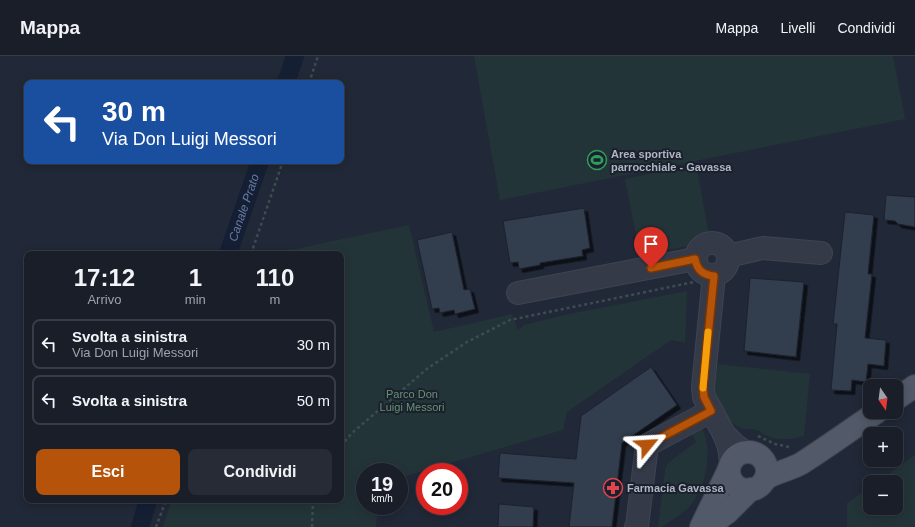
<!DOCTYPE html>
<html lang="it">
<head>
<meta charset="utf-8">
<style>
	body { margin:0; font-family:Helvetica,sans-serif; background:#262b35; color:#f1f3f6; height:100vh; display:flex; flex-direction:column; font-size:15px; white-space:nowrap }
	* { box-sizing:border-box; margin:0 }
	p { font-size:13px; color:#9fa2a8 }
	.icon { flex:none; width:22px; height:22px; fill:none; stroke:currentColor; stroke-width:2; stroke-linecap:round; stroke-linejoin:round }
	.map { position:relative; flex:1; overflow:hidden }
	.drawer { position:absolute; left:24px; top:195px; width:320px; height:252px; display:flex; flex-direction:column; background:#191e29; border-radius:8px; box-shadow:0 2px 10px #0003,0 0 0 1px #373c46 }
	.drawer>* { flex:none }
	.banner { position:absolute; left:24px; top:24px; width:320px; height:84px; border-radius:8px; box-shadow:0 2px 10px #0003,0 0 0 1px #373c46; background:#1a4fa0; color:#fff; overflow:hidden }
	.needle { width:26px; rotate:166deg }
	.controls { position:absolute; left:863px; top:323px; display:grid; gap:8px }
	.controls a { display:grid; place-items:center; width:40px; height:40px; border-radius:8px; background:#191e29; box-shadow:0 2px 10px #0003,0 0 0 1px #373c46; font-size:20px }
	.speed { position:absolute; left:356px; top:407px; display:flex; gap:8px; font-size:20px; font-weight:700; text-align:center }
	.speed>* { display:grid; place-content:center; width:52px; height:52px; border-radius:50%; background:#191e29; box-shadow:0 2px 10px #0003,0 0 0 1px #373c46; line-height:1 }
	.speed small { font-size:10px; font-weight:400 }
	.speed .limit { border:6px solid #d22; background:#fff; color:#111 }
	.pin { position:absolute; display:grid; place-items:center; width:34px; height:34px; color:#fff; margin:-41px -17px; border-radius:50% 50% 50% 0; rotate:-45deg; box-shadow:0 0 4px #0007 }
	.pin .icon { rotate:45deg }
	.me { position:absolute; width:44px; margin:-22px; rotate:63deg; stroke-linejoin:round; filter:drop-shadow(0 0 3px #0008) }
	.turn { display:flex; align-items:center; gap:14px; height:84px; padding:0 12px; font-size:18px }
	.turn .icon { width:52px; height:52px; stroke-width:2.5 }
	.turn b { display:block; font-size:28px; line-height:34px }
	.eta { display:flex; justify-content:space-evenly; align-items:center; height:68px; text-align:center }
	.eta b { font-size:24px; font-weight:800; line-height:28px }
	.cta { display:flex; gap:8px; margin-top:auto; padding:8px 12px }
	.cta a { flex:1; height:46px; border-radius:8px; background:#b45309; color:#fff; font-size:16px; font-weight:800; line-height:46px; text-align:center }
	.cta a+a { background:#262b35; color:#f1f3f6 }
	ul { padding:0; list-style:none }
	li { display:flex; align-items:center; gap:12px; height:50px; margin:0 8px 6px; padding:0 4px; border:2px solid #373c46; border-radius:8px }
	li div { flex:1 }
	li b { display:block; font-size:15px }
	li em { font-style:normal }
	header { display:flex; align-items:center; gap:24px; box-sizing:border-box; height:56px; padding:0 20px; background:#191e29; border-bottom:1px solid #373c46 }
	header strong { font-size:19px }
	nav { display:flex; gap:22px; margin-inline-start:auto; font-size:14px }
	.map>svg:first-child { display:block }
	.green { fill:#233438 }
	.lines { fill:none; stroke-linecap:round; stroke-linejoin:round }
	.canal { stroke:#151f34; stroke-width:18 }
	.building { fill:#333c4e; stroke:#1c222e; filter:url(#shadow) }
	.minor-casing { stroke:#3e4451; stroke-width:24 }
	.major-casing { stroke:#3e4451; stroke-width:24 }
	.path { stroke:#3b4d51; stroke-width:2.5; stroke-dasharray:3 3; stroke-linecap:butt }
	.minor { stroke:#343a48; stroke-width:22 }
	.major { stroke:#525968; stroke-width:22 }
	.route-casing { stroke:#753606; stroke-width:10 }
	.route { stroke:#b45309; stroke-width:7 }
	.slow { stroke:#f59e0b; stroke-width:7 }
	.labels { text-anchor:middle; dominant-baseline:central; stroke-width:4; stroke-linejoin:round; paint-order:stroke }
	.poi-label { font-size:11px; font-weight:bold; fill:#afb5c4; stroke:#1a202c; text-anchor:start }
	.park-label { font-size:11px; fill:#679476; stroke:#1a202c }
	.water-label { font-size:12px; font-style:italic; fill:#697ca3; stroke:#1a202c }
</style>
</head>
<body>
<header>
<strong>Mappa</strong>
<nav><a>Mappa</a><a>Livelli</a><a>Condividi</a></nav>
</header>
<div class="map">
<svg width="915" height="471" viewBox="0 0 915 471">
	<defs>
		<filter id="shadow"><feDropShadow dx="3.5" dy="3.5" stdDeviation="0" flood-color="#0009"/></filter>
	</defs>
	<rect width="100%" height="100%" fill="#212837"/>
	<g class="green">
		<polygon points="474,0 893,0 905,63 500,144"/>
		<polygon points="696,108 709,179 695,185 693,189 640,199 625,123"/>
		<polygon points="409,169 434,276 512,258 518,274 524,269 564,259 687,235 685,287 671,284 567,356 563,374 399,422 399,416 365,416 365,450 378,450 376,471 163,471 172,444 341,444 341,198 272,198"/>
		<path d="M718,308L810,318L804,380C791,384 777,385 765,379C762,378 760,375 757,374C752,372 747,374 742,372C726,368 716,345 715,330C715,323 717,315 718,308Z"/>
		<path d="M701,370C714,394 707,430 689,451C681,459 670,465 661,471H658L665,414L668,407L696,386L690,376Z"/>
		<polygon points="915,399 915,471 847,471 847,447 870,431 870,452 896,452 896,426 877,426"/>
	</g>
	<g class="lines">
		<g class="canal">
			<polyline points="286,27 295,0"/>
			<path id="s1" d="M228,198L260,105"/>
			<polyline points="140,471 148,444"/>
		</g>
	</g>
	<g class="building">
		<polygon points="886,139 915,141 915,171 898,168 895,165 884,164"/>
		<polygon points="584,152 590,192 582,194 583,200 540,207 540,209 519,213 518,206 510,207 503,165"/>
		<polygon points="845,156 874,159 868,218 872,218 865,282 886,284 884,310 868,308 866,326 852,324 851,335 831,334 837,268 833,268"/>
		<polygon points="452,176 464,234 470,233 475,253 455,258 454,254 440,257 439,252 432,253 417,184"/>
		<polygon points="750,222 804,226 796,301 744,295"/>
		<polygon points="651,311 677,349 622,387 612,471 569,471 574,427 498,422 500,397 576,403 581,360"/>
		<polygon points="499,448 534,451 533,471 498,471"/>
	</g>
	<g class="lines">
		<g class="minor-casing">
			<g id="minor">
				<circle cx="712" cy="203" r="16"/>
				<polyline points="728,200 763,192 821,197"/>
				<polyline points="714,219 703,331 704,341 724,378"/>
				<polyline points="518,237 695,203"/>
				<polyline points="731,407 729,391 724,378 735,389 745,396"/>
				<polyline points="636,471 637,470 647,389 711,355"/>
			</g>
		</g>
		<g class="major-casing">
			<g id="major">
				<polyline points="896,343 915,330"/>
				<circle cx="748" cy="415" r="19"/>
				<path d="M765,423C776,416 790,414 802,407C827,391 852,373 877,356"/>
				<polyline points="701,471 729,413"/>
				<polyline points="707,471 727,457 751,433"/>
			</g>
		</g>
		<g class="path">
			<polyline points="309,27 318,0"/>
			<polyline points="251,198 283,105"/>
			<polyline points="758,380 775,388 789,391"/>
			<polyline points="341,390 352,377 428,312 467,286 510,264 694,226"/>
			<polyline points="156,471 166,444"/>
			<polyline points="312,471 313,444"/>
		</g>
		<use href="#minor" class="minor"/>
		<use href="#major" class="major"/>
	</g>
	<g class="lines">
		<g class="route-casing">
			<path id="route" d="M647,389L711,355L704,341L703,331L714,220C703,219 697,214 695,203L651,212"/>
		</g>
		<use href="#route" class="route"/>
		<polyline class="slow" points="703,332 708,276"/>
	</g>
	<defs>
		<g id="stadium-ring" transform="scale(1)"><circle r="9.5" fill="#1a202c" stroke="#2e9e5b" stroke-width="1.5"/><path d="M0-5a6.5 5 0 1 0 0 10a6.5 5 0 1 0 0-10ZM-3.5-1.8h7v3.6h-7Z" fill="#2e9e5b"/></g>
		<g id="pharmacy-ring" transform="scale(1)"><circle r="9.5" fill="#1a202c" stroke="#e0444e" stroke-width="1.5"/><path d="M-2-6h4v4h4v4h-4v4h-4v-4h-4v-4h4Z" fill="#e0444e"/></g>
	</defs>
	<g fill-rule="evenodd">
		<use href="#stadium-ring" x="597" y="104"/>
		<use href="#pharmacy-ring" x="613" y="432"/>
	</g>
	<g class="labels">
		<g class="poi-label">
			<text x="611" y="98">Area sportiva<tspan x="611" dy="13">parrocchiale - Gavassa</tspan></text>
			<text x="627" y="432">Farmacia Gavassa</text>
		</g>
		<g class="park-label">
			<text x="412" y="338">Parco Don<tspan x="412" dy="13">Luigi Messori</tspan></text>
		</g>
		<g class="water-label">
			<text stroke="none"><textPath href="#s1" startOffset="49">Canale Prato</textPath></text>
		</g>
	</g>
</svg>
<div class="controls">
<a><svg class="needle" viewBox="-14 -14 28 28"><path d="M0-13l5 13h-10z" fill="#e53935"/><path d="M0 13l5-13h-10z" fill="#9fa2a8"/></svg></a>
<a>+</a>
<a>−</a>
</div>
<div class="speed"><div>19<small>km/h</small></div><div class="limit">20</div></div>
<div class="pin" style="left:651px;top:212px;background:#d93025"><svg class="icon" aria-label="arrive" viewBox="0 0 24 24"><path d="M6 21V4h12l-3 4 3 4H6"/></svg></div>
<svg class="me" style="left:647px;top:389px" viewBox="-20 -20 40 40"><path d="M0-17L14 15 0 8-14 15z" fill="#b45309" stroke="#fff" stroke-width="4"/></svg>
<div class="banner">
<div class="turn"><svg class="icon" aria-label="left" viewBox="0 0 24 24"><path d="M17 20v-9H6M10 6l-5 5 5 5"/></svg><div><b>30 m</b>Via Don Luigi Messori</div></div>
</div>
<section class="drawer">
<div class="eta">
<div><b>17:12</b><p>Arrivo</p></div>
<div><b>1</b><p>min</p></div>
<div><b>110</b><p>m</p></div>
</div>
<ul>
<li><svg class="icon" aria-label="left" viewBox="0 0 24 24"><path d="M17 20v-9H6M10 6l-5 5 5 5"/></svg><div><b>Svolta a sinistra</b><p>Via Don Luigi Messori</p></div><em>30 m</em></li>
<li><svg class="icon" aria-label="left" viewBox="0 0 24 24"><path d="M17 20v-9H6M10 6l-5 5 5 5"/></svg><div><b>Svolta a sinistra</b></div><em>50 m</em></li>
</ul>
<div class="cta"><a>Esci</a><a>Condividi</a></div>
</section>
</div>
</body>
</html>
